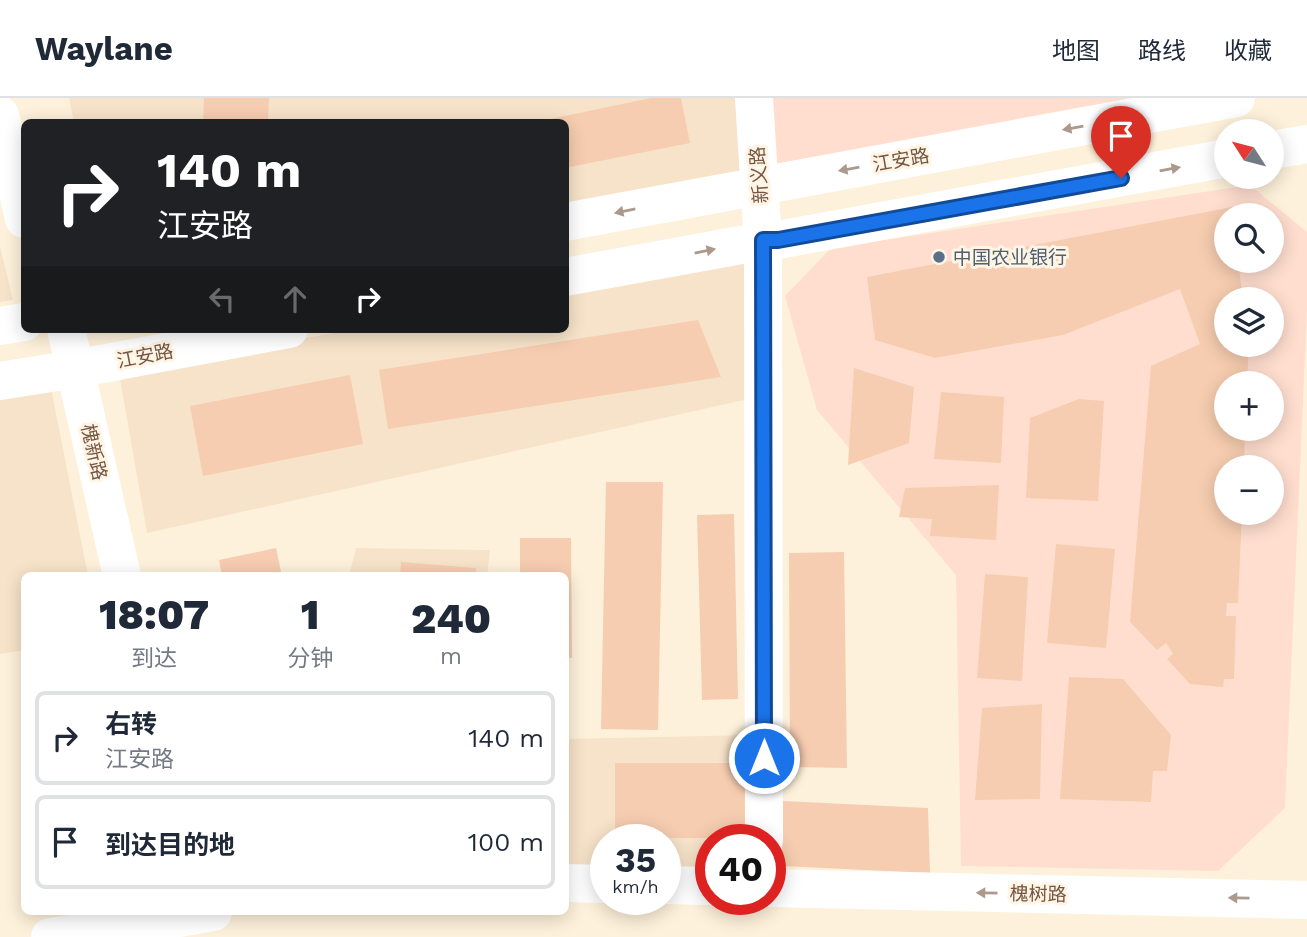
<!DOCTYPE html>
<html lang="zh">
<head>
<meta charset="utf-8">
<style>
	body { margin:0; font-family:"Work Sans","Noto Sans SC",sans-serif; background:#f2f2f3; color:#1f2937; height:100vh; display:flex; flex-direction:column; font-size:26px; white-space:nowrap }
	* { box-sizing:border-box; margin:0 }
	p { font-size:23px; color:#747a83 }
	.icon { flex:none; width:38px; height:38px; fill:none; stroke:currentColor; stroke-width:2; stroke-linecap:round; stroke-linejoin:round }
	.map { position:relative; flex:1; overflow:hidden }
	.side { position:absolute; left:21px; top:474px; width:548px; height:343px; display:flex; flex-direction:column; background:#fff; border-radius:10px; box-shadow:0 4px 18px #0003 }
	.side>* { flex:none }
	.banner { position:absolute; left:21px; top:21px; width:548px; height:214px; border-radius:10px; box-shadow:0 4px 18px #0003; background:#202124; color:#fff; overflow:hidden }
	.needle { width:46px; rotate:306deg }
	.controls { position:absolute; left:1214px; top:21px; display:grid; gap:14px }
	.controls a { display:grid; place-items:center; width:70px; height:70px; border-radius:50%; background:#fff; box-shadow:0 4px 18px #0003; font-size:35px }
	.speed { position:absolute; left:590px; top:726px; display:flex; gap:14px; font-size:35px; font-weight:700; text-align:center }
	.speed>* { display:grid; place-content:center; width:91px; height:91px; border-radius:50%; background:#fff; box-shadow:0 4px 18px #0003; line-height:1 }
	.speed small { font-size:18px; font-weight:400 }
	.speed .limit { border:10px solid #d22; background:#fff; color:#111 }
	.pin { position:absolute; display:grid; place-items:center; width:60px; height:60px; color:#fff; margin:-72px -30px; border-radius:50% 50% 50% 0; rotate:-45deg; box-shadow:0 0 7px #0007 }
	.pin .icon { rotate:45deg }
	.me { position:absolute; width:77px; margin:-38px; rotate:0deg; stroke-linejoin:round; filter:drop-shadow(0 0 5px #0008) }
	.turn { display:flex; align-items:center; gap:24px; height:147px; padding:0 21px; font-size:32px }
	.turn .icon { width:91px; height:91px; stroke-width:2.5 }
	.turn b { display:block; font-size:49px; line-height:60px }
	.lanes { display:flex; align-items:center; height:66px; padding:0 21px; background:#0003; justify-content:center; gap:35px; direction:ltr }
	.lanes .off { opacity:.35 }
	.eta { display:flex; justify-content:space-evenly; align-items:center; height:119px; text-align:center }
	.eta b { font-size:42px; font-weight:800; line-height:49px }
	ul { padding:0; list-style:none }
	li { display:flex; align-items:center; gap:21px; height:94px; margin:0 14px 10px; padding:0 7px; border:4px solid #e0e1e3; border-radius:10px }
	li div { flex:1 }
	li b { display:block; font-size:26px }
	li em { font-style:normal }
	header { display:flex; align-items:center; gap:42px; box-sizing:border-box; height:98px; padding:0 35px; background:#fff; border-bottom:2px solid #e0e1e3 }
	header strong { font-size:33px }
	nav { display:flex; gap:38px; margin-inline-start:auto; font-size:24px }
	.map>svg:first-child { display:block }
	.residential { fill:#f7e3c9 }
	.commercial { fill:#ffdecf; fill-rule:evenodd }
	.building { fill:#f6cdb0 }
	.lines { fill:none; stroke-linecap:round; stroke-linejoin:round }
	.secondary { stroke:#fff; stroke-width:38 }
	.oneway { fill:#ac998e }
	.route-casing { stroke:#114b97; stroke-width:18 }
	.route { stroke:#1a73e8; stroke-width:12 }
	.service-dot { fill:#5c6f8a; stroke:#fff5e4; stroke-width:2.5 }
	.labels { text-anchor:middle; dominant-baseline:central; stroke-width:6; stroke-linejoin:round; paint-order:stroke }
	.street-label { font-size:19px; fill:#755543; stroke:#fff5e4 }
	.service-label { font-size:19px; fill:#4e5e75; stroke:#fff5e4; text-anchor:start }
</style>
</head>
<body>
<header>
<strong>Waylane</strong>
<nav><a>地图</a><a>路线</a><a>收藏</a></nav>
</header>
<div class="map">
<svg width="1307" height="839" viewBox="0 0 1307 839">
	<rect width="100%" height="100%" fill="#fef1db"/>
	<g class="residential">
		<polygon points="69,0 744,0 750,73 565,108 565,24 74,24"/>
		<polygon points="0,148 13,202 0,204"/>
		<polygon points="750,158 753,300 147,435 119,275 355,231 565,231 565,192"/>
		<polygon points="51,290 88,478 24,478 24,552 0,556 0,298"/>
		<polygon points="356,450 490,452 487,478 349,478"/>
		<polygon points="752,637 753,742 710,742 710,778 665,777 665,742 606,742 605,776 565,776 565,641"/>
	</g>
	<g class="commercial">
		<polygon points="767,0 1161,0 771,71"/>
		<path d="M1250,87L1307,134V212L1285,710L1218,773L961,768L956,477L817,312L785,198L831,150ZM1227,117H1272V163H1227ZM1227,201H1272V247H1227ZM1227,285H1272V331H1227ZM1227,369H1272V415H1227Z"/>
	</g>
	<g class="building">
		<polygon points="204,0 269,0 268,24 203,24"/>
		<polygon points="651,0 681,0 690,45 565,70 565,24 536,24"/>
		<polygon points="1232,109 1233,117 1227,117 1227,163 1238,163 1243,201 1227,201 1227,247 1249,247 1247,285 1227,285 1227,331 1245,331 1244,369 1227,369 1227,415 1242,415 1238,505 1227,505 1226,518 1236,518 1234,581 1224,581 1223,589 1190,586 1167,561 1173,556 1166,545 1157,552 1130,524 1151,268 1200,246 1180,191 1063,237 935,260 875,242 867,179"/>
		<polygon points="698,222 721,279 388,331 379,272"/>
		<polygon points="854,270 914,289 909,345 848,367"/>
		<polygon points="350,277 363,346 203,378 190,308"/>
		<polygon points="941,294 1004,299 1001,365 934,361"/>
		<polygon points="1079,301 1104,303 1098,403 1026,400 1030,320"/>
		<polygon points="606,384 663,384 658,632 601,631"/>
		<polygon points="999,387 996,442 930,438 932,421 899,419 905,390"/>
		<polygon points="734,416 738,601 702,602 697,417"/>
		<polygon points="520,440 571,440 572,560 565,560 565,478 520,478"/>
		<polygon points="1056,446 1115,451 1106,550 1047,545"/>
		<polygon points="276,450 282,478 222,478 219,462"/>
		<polygon points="844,454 847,670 790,669 789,455"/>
		<polygon points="401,464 476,470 476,478 400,478"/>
		<polygon points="985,476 1028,479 1022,583 977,580"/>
		<polygon points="1069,579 1123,581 1171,637 1167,673 1153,673 1151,704 1060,701"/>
		<polygon points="1042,606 1040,701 975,702 982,610"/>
		<rect x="615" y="665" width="133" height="75"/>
		<polygon points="783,703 928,710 930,775 782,768"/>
	</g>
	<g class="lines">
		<g class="secondary">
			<polyline points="754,0 763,143 764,742"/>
			<polyline points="0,17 24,121"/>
			<polyline points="1272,52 1307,46"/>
			<polyline points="565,124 1236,0"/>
			<polyline points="565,179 763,143 778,142 1227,60"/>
			<polyline points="0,228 24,224"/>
			<polyline points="66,231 122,478"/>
			<polyline points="0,283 75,271 289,231"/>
			<polyline points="565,785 606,786"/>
			<polyline points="665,787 710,788"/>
			<polyline points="770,790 1307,802"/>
			<polyline points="50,839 168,822 213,814"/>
		</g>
	</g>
	<defs><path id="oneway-solid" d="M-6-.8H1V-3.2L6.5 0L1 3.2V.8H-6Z" transform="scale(1.75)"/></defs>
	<g class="oneway">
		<use href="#oneway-solid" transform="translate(1073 30) rotate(170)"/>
		<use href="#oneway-solid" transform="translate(849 71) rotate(170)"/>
		<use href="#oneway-solid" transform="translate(1170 71) rotate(-10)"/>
		<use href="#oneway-solid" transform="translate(625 113) rotate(169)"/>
		<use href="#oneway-solid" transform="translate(705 153) rotate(-11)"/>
		<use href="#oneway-solid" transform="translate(987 795) rotate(-179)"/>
		<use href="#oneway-solid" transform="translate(1239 800) rotate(-179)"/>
	</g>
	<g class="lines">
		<g class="route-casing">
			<polyline id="route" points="764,660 763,142 778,142 1121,80"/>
		</g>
		<use href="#route" class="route"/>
	</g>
	<circle class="service-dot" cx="939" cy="159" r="7"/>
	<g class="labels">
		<g class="street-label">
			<text transform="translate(901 62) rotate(-10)">江安路</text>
			<text transform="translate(759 77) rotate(-94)">新义路</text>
			<text transform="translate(145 258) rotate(-11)">江安路</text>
			<text transform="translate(94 354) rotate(77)">槐新路</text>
			<text transform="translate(1038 796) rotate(1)">槐树路</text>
		</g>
		<g class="service-label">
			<text x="953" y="159">中国农业银行</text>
		</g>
	</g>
</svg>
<div class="controls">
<a><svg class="needle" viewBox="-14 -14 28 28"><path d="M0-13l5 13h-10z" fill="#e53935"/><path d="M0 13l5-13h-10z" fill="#747a83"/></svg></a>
<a><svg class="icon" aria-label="search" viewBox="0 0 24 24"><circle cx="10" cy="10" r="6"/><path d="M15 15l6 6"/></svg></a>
<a><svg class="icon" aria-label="layers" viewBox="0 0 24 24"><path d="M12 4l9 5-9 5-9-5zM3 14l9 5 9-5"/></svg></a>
<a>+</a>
<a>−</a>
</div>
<div class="speed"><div>35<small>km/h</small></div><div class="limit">40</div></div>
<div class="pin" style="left:1121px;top:80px;background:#d93025"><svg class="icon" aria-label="arrive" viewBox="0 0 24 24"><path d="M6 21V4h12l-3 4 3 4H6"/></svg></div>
<svg class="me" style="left:764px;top:660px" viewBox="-20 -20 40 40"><circle r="17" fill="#1a73e8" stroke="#fff" stroke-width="3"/><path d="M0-11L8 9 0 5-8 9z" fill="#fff"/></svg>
<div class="banner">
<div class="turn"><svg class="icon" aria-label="right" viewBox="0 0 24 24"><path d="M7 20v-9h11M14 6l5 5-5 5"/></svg><div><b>140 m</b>江安路</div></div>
<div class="lanes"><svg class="icon off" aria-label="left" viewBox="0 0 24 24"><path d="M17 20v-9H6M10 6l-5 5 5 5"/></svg><svg class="icon off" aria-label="ahead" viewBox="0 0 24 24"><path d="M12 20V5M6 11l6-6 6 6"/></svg><svg class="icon" aria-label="right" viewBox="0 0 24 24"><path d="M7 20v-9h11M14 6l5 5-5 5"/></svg></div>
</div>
<section class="side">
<div class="eta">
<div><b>18:07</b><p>到达</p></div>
<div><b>1</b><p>分钟</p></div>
<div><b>240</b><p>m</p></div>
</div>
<ul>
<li><svg class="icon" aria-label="right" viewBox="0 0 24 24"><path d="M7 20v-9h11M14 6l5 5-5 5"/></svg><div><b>右转</b><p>江安路</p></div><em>140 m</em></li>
<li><svg class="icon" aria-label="arrive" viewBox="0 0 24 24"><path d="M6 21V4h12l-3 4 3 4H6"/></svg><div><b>到达目的地</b></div><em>100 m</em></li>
</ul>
</section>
</div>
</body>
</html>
